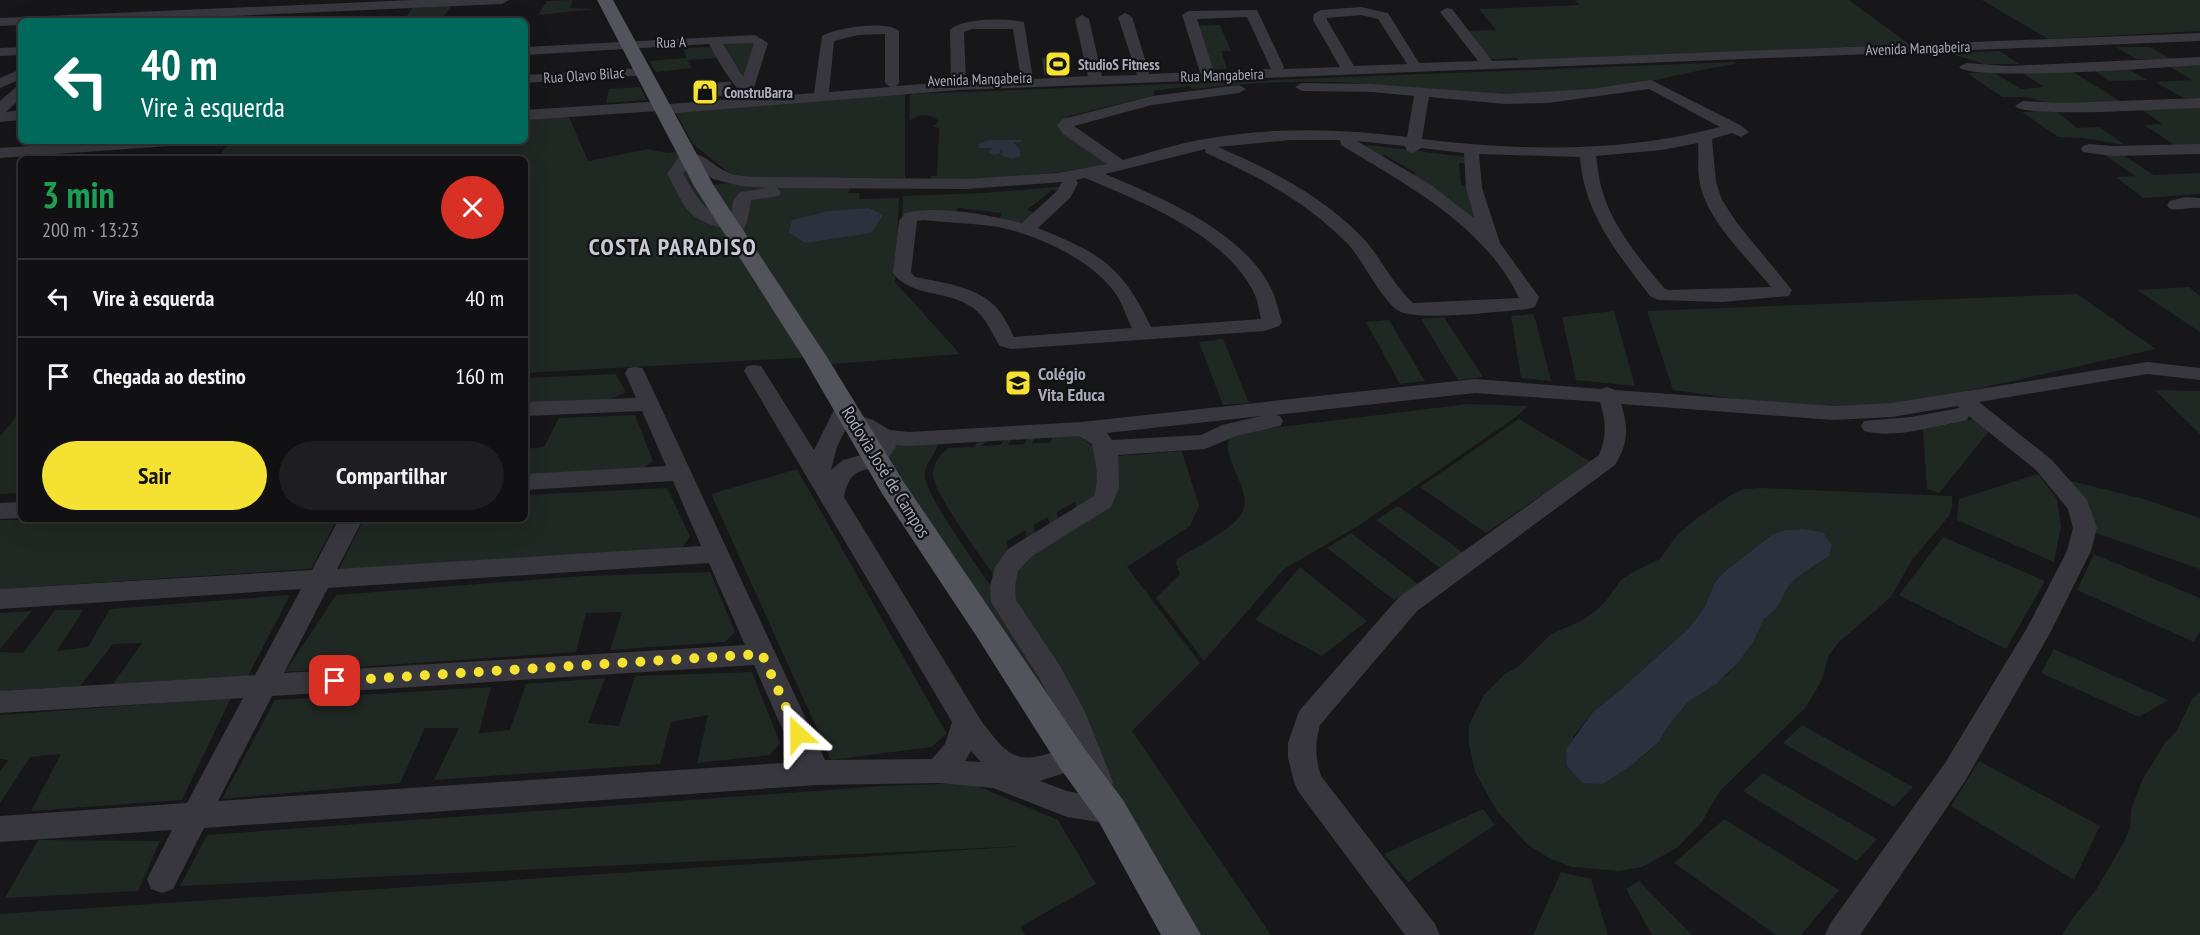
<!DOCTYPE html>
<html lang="pt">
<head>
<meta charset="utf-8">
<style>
	body { margin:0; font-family:"PT Sans Narrow",sans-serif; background:#1e1e20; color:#f1f3f6; height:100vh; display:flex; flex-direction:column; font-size:22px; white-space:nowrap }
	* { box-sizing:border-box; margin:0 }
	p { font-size:20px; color:#9c9d9f }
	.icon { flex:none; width:33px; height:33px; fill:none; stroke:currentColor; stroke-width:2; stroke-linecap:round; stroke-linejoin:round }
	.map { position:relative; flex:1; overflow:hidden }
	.drawer { position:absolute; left:18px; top:156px; width:510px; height:366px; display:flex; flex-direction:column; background:#111012; border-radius:9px; box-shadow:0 6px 24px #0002,0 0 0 2px #303032 }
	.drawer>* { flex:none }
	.top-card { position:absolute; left:18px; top:18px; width:510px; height:126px; border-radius:9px; box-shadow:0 6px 24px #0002,0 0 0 2px #303032; background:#00695c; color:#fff; overflow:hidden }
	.pin { position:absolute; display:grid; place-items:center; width:51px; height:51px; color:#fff; margin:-26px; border-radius:12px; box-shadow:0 3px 9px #0006 }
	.me { position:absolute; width:66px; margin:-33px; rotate:336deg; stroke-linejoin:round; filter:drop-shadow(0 0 4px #0008) }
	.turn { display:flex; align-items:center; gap:21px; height:126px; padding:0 24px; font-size:27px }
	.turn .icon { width:78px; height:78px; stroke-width:2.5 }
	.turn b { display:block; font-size:42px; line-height:51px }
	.round { display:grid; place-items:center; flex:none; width:63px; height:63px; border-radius:32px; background:#1e1e20 }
	.headline { display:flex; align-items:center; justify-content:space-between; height:102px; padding:0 24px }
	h1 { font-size:36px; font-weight:600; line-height:45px; color:#1e9e55 }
	.action { display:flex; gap:12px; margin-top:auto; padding:12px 24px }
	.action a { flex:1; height:69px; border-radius:36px; background:#f5e132; color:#111; font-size:24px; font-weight:600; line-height:69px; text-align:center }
	.action a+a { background:#1e1e20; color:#f1f3f6 }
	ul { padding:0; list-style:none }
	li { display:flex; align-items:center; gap:18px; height:78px; padding:0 24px; border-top:2px solid #303032 }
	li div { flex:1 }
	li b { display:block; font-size:22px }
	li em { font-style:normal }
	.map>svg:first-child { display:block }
	.green { fill:#202823; fill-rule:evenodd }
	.water { fill:#2c313d }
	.building { fill:#3c3b40; stroke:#313034; stroke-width:1.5 }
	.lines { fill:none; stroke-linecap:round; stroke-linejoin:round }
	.minor { fill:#38373d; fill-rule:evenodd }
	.major { fill:#53535c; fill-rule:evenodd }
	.route { stroke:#f5e132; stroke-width:10; stroke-dasharray:0 18 }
	.labels { text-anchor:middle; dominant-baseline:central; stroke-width:4.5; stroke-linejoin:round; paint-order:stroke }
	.far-street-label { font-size:15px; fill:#a8a9b9; stroke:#121113 }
	.far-poi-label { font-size:15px; font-weight:bold; fill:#a8a9b9; stroke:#121113; text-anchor:start }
	.poi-label { font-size:18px; font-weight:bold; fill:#a8a9b9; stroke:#121113; text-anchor:start }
	.street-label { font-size:18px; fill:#a8a9b9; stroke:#121113 }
	.district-label { font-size:24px; font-weight:bold; letter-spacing:1.5px; fill:#c9cad4; stroke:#121113 }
</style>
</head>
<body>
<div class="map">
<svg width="2200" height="935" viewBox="0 0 2200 935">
	<rect width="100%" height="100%" fill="#171618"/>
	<g class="green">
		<polygon points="573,0 570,8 596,9 538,15 547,1"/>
		<polygon points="1575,0 1849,0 1909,44 1521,62 1517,58 1484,60 1462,31 1496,30 1479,9 1580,5"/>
		<polygon points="1982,0 2200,0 2200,31 2048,39"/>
		<polygon points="451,6 441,21 404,21 412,8"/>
		<polygon points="1220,25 1231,51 1221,51 1227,69 1207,70 1192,26"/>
		<polygon points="755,39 746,91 714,40"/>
		<polygon points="712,47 717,58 687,60 692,68 656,72 649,61 687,58 683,48"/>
		<polygon points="2116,47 2150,47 2171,59 2136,59"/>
		<polygon points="2000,51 2019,64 1984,64 1948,53"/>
		<path d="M1734,62L1736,64C1674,73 1615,94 1552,97C1490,100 1427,88 1365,84C1308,79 1250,83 1192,89L1189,86L1153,91L1155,95L1070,116L1061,121L1110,164C1050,175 991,181 931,179L930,176H937L939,128L933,127L939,121C931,113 918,114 909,121L910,95L913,94Z"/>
		<polygon points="2200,64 2200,98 2184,98 2155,82 2192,80 2167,65"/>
		<polygon points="2125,67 2147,80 2110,81 2090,68"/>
		<polygon points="2070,70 2120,101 2051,104 2025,97 2002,97 1967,73 1993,72 2021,89 2044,87 2019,71"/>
		<polygon points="640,87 647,100 606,103 609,89"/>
		<polygon points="905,92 905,178 749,178 729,173 693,144 674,110"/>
		<polygon points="2200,106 2200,145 2176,146 2144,125 2162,124 2140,108"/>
		<polygon points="2056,111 2077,128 2099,127 2125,145 2082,138 2058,137 2022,112"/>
		<polygon points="567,112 588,161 647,149 668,153 684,151 705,186 741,181 850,188 848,193 860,193 859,199 899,198 895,282 960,354 819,365 814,357 525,373 525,159 216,159 231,141 525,141 525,115"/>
		<polygon points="1370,145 1466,157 1468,163 1459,163 1461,185 1469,186 1479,226 1411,176 1416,173 1385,155 1379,156 1365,146"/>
		<polygon points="2105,155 2123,155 2154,175 2200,173 2200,194 2143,198 2116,177 2135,176"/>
		<polygon points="1055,187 1060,187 1059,191 1052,190 1027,210 1034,213 1022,223 1000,218 1001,213 958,208 955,212 916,211 902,216 903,196 983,193"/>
		<polygon points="2189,287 2200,296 2200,332 2137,290"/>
		<polygon points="2077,294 2156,349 1945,396 1870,409 1773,404 1673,390 1647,311"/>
		<polygon points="1614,311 1635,386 1576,380 1562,317"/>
		<polygon points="1534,314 1551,381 1521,378 1511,316"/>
		<polygon points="1444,317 1483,377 1458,380 1421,319"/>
		<polygon points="1389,320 1425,381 1400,384 1366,322"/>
		<polygon points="1223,339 1249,403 1223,405 1199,342"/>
		<polygon points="616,374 626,392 606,401 525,403 525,378"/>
		<polygon points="2155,390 2200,391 2200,434"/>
		<path d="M1468,404L1528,406L1516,417L1358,526L1284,569L1204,661L1156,598L1180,574L1176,564L1177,559C1194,548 1228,532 1240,516C1258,492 1216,456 1231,436L1239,432Z"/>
		<polygon points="21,411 21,493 0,494 0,436"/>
		<polygon points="635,415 653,461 644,468 525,476 525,449 544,447 559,418"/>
		<polygon points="1519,419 1591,462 1486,533 1420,487"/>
		<polygon points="1974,419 1990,430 1939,493 1927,489 1923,429"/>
		<path d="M1055,434L1078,435L1094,447L1100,494L1076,511L1075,502L1057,512L1058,522L1050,527L1048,517L1034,525L1035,535L1027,540L1026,530L1007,541L1008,552L994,576C981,556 935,495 933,476C932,464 940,455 948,448L974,447L980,439L988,438L982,446L1000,445L1006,437L1013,436L1008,445L1024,444L1030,435H1037L1032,443H1049Z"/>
		<path d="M909,441L938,443C937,455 924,462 925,476C927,500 988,580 1004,606C1033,655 1059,705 1087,755L883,453L891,446Z"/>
		<polygon points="1182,451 1199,506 1190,526 1127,567 1200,663 1132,731 1271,935 1190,935 1002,577 1103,501 1106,457"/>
		<polygon points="797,469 947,734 931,747 831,760 711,494"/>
		<polygon points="2038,474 2057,499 2061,526 2054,562 1957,520 1959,499"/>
		<polygon points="2067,480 2147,500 2200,518 2200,569 2096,533"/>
		<polygon points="667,488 690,536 680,551 337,573 364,519 525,519 525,495"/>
		<path d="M1760,488L1952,496V506L1949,516L1912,560L1891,597L1838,643L1829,655L1821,682L1805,708L1719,792L1702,822L1677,848L1642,867L1619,871L1572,867L1549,858L1528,845L1496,810L1475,772L1469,743V725L1484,695L1505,674L1518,667L1551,634L1581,621L1594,612L1605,602L1621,580L1633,572L1660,559L1677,535L1697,518L1731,495L1744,489ZM1803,529L1823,532L1832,545L1818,564L1795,579L1780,599L1775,610L1764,619L1745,653L1727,675L1688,702L1666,729L1659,742L1647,753L1603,784L1573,737L1593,712L1619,691L1689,628L1705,606L1715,582L1724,572L1773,534L1786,530Z"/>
		<polygon points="1398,506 1465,554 1443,570 1376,520"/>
		<polygon points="337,519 311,569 0,589 0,520"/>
		<polygon points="1351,533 1418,584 1394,600 1327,548"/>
		<polygon points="1943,537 2045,581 2006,649 1899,595"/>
		<polygon points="2094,554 2200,598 2200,631 2194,642 2077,590"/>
		<polygon points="1300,567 1367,621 1322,656 1255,620"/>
		<polygon points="710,572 735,632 725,642 610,650 622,612 586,613 576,652 285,672 336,595 582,576"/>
		<polygon points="290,595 248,676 113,684 142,643 113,644 80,686 0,691 0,652 23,653 55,610 83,610 57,651 88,647 110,609"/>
		<polygon points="32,611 0,649 0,613"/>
		<polygon points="2054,649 2168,700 2139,717 2041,673"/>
		<polygon points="752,672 780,743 770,755 697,763 708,715 671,722 660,764 434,780 459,728 425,728 400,783 222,799 275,700 491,687 479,733 510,730 526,684 605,678 588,723 619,726 635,676"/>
		<polygon points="2200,692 2200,935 2062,935 2072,919 2096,890 2124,842 2130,828 2131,810 2142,781 2164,744 2176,732 2192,699"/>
		<polygon points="231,698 182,800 31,811 61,754 30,757 0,803 0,771 9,760 0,759 0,715"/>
		<polygon points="1802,725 1913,787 1894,807 1783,743"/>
		<polygon points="1979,761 2100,826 2074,880 1951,806"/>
		<polygon points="1763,773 1877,839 1857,861 1743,791"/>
		<polygon points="970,783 1058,820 1096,884 1020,927 1025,935 0,935 0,914 1025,846 180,886 207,835 882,786"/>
		<polygon points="1483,809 1495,825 1408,882 1384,854"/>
		<polygon points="1724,819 1839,890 1801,935 1776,935 1674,863"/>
		<polygon points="38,840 160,841 138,891 5,898"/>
		<polygon points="1561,872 1591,879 1608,935 1533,935"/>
		<polygon points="1639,881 1692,935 1652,935 1626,889"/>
	</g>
	<g class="water">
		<polygon points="989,140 1021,140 1022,142 1013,142 1020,150 1020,156 1012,159 1001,155 1003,152 1000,149 1000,153 994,155 989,152 993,148 978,148 979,144"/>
		<polygon points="869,208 883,215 871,233 805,243 789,232 792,220 829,211"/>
		<polygon points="1803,529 1823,532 1832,545 1829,556 1795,579 1787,589 1775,610 1764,619 1753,642 1737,664 1716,684 1688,702 1666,729 1659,742 1633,764 1603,784 1582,783 1567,766 1566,749 1593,712 1619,691 1689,628 1705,606 1715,582 1724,572 1773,534 1786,530"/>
	</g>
	<g class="building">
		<polygon points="1043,59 1061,59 1064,73 1045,74"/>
		<polygon points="730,82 735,94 704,97 702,84"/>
	</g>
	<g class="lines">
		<g class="minor">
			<polygon points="413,0 509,0 502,4 119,21 21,21 21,25 0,26 0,18"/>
			<path d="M1361,7L1388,13L1419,63L1478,61L1440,12L1447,8L1452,9L1492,61L2200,33V41L959,90L664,114L658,111L525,120V110L663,101L669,104L814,93L822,36C836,28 887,20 899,31V83L896,86L951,82L950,30C962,18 1007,18 1024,22L1033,79L1088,76L1075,19L1082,15L1089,19L1102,76L1137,75L1118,17L1125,13L1132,17L1149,72L1148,74L1200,72L1182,15L1189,11L1257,10L1284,67L1283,69L1340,67L1313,20L1314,14L1321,10ZM1361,15L1378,19L1407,64L1354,66L1327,20V18ZM1247,17L1271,69L1214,72L1197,19ZM972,29H1013L1021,79L966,81L964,32ZM885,34V83L890,87L829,92L834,41L858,35Z"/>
			<path d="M755,35L768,43L753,91L746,95L741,94L723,69L709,44L525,55V47ZM752,43L754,44L743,77L723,44Z"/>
			<polygon points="21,47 21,55 0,56 0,48"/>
			<path d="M2200,57V65C2168,67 1972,82 1959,67L1966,63L2008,66Z"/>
			<polygon points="642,68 647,69 649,72 647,75 525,83 525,75"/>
			<polygon points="21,69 21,79 0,88 0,78"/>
			<path d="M1651,80L1740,125L1749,132L1741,137L1732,133L1712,139L1716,182L1722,200L1737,223L1792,290L1789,296L1722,302L1658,300L1650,296C1617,253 1584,213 1580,157L1479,154L1482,188L1500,243L1539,297L1535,307L1528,309C1500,311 1424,321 1401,312C1384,305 1362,259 1348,244C1308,203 1258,176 1206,153L1205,149L1105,174C1162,198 1249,233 1274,295C1277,304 1279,313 1282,322L1279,326L1265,331L1011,349L1000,346C991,333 987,318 973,308C949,290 910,297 893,273L899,221L905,213C938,205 989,215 1022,223L1057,191L1062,182L967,189L777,188L781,192L779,196L751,200C749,213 748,224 740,236H728L725,232L726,229C685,219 687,209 667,174L681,154C701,149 710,164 725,171C733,176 745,176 754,177L967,179L1057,173L1107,164L1063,134L1057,125L1063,119L1152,96L1239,85L1246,89L1239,93L1152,105L1074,126L1123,160C1148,153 1173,145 1199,140C1268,127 1337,128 1407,137L1414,96L1372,92L1302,91L1295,87L1302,83L1372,84L1505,94L1590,89ZM1649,89L1720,127C1623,153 1521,151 1422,139L1429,97L1505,104L1548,103ZM1290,140H1340L1341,145C1407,185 1485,226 1519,298L1413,303C1392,284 1381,257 1362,237C1322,196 1270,169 1218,147ZM1357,141L1405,146L1407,151L1413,153L1421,148L1464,153L1466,188L1475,219L1431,185ZM1698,143C1699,156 1697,171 1700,184C1707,220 1748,259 1771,287L1668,290L1664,288C1640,259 1614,229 1603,193C1599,181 1598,169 1596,156L1662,150ZM691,163L713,179L741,186L768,188L740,192L733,201L731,219C702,212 698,198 683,174ZM1085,178C1142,202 1225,234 1254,293C1258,301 1259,311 1261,319L1151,327C1122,265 1099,253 1038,228L1070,198L1078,183L1076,180ZM924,220C948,223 974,223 998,227C1038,235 1098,262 1119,299C1124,308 1127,319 1132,328L1014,337C1010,329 1006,320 1000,312C982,287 944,283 915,277L911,272L917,221Z"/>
			<polygon points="21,86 21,98 6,112 21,110 21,120 0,122 0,101 16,87"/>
			<path d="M2200,98V108C2174,108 2026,119 2015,106L2023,101L2061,103Z"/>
			<polygon points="101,141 177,141 169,146 0,158 0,148"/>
			<polygon points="2089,144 2112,146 2200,144 2200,154 2112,156 2083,152 2081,149 2083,146"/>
			<path d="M2186,197L2200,198V208C2190,207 2179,211 2170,209L2167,205L2170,201Z"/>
			<path d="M2147,362L2200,368V380L2147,374L1979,402L2052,460L2087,500L2097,528L2091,551L2049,635L1965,781L1860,935H1825L1830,924L1945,763L2027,628L2067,551L2073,528L2068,509L2036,470L1969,416L1967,420L1959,422C1930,427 1894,439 1864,431L1861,426L1864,421L1911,417L1960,408L1957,406L1892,417L1833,420L1621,404C1629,427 1628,445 1615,465L1417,611L1320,725C1315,743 1315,758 1321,776L1435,924L1440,935H1405L1298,791L1294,782L1288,758V743L1299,711L1399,597L1599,455C1607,437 1606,420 1600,402L1475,393L1275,415L1280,416L1283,421L1280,426L1236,436L1205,449L1118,455L1119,488L1111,507L1032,556L1018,571L1015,586L1016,600L1060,666L1085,712L1113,782L1109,791L1099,795L1089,791L1079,768L1040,781L1067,791L1121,802L1126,811L1121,820L1111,824L1067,817L993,788L939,783L816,785L204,828L173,889L162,893L151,889L147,879L172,830L0,842V816L187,803L243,698L0,713V691L255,675L301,589L0,609V589L312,570L339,519H363L337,569L701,546L673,481L525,490V474L666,466L642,411L525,416V402L636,398L625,373L628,368L635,367L642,368L645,373L825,760L932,759L945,744L952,722L744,371L747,366L754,365L761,366L814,450L837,404L845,402L853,404L856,409L853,414L873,420L890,430L909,432L1081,422L1475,379L1601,389L1607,387L1615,390L1833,406L1892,403ZM1261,416L1222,425L1201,435L1112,440L1107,433ZM847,426L877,442L868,453L843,460L831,470L837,447ZM1079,436L1092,444C1095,461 1100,477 1094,496L1008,549L995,567L990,586L991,602L1041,681L1062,721L1071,746C1019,765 1012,763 980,719L844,497C850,469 859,472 883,465L896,447L895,445L909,446ZM709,563L745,645L284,673L328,588ZM754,665L797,762L218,801L272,696ZM971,751L981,762L965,761Z"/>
			<polygon points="21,502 21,518 0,519 0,503"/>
		</g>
		<polygon class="major" points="597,0 613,0 714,186 827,357 903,481 1084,748 1123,800 1201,935 1161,935 1099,822 1060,768 977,637 883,495 803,357 694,186"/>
	</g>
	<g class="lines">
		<polyline class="route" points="335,681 762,654 798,734"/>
	</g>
	<defs>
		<g id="stadium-square" transform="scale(1.35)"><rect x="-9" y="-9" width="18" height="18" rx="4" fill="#f5e132" stroke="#121113"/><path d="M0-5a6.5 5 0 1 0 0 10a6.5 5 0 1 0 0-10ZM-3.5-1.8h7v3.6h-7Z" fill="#111"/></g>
		<g id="shop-square" transform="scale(1.35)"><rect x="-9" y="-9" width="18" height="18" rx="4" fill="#f5e132" stroke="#121113"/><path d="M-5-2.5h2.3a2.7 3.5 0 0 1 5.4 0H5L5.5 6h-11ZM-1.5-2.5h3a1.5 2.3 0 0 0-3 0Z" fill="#111"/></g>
		<g id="school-square" transform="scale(1.35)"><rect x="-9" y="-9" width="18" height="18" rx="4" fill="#f5e132" stroke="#121113"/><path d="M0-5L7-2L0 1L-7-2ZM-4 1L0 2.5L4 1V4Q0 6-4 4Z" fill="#111"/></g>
	</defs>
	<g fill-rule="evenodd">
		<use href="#stadium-square" x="1058" y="64"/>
		<use href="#shop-square" x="705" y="92"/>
		<use href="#school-square" x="1018" y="383"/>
	</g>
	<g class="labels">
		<g class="far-street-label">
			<text transform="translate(671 42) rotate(-2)">Rua A</text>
			<text transform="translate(1918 48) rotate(-2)">Avenida Mangabeira</text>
			<text transform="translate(584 75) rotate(-4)">Rua Olavo Bilac</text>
			<text transform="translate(1222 75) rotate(-2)">Rua Mangabeira</text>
			<text transform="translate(980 79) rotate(-2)">Avenida Mangabeira</text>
		</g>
		<g class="far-poi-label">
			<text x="1078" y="64">StudioS Fitness</text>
			<text x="724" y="92">ConstruBarra</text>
		</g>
		<g class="poi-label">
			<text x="1038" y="373">Colégio<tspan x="1038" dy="21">Vita Educa</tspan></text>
		</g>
		<g class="street-label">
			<text transform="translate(886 472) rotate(58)">Rodovia José de Campos</text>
		</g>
		<g class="district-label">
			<text x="673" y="246">COSTA PARADISO</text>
		</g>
	</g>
</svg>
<div class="pin" style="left:335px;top:681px;background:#d93025"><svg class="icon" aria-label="arrive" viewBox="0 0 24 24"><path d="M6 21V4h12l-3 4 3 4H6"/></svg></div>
<svg class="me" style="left:798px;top:734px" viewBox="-20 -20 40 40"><path d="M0-17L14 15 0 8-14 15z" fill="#f5e132" stroke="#fff" stroke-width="4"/></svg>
<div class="top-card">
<div class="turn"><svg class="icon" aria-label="left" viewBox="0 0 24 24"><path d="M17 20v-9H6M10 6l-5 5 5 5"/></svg><div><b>40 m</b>Vire à esquerda</div></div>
</div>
<section class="drawer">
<div class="headline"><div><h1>3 min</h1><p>200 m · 13:23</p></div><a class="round" style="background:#d93025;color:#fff"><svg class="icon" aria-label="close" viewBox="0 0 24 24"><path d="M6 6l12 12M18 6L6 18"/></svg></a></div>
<ul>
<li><svg class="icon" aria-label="left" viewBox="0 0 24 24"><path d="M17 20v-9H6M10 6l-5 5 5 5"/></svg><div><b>Vire à esquerda</b></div><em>40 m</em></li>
<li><svg class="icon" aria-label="arrive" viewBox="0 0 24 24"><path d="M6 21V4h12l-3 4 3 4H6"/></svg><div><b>Chegada ao destino</b></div><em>160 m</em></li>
</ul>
<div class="action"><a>Sair</a><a>Compartilhar</a></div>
</section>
</div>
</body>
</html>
